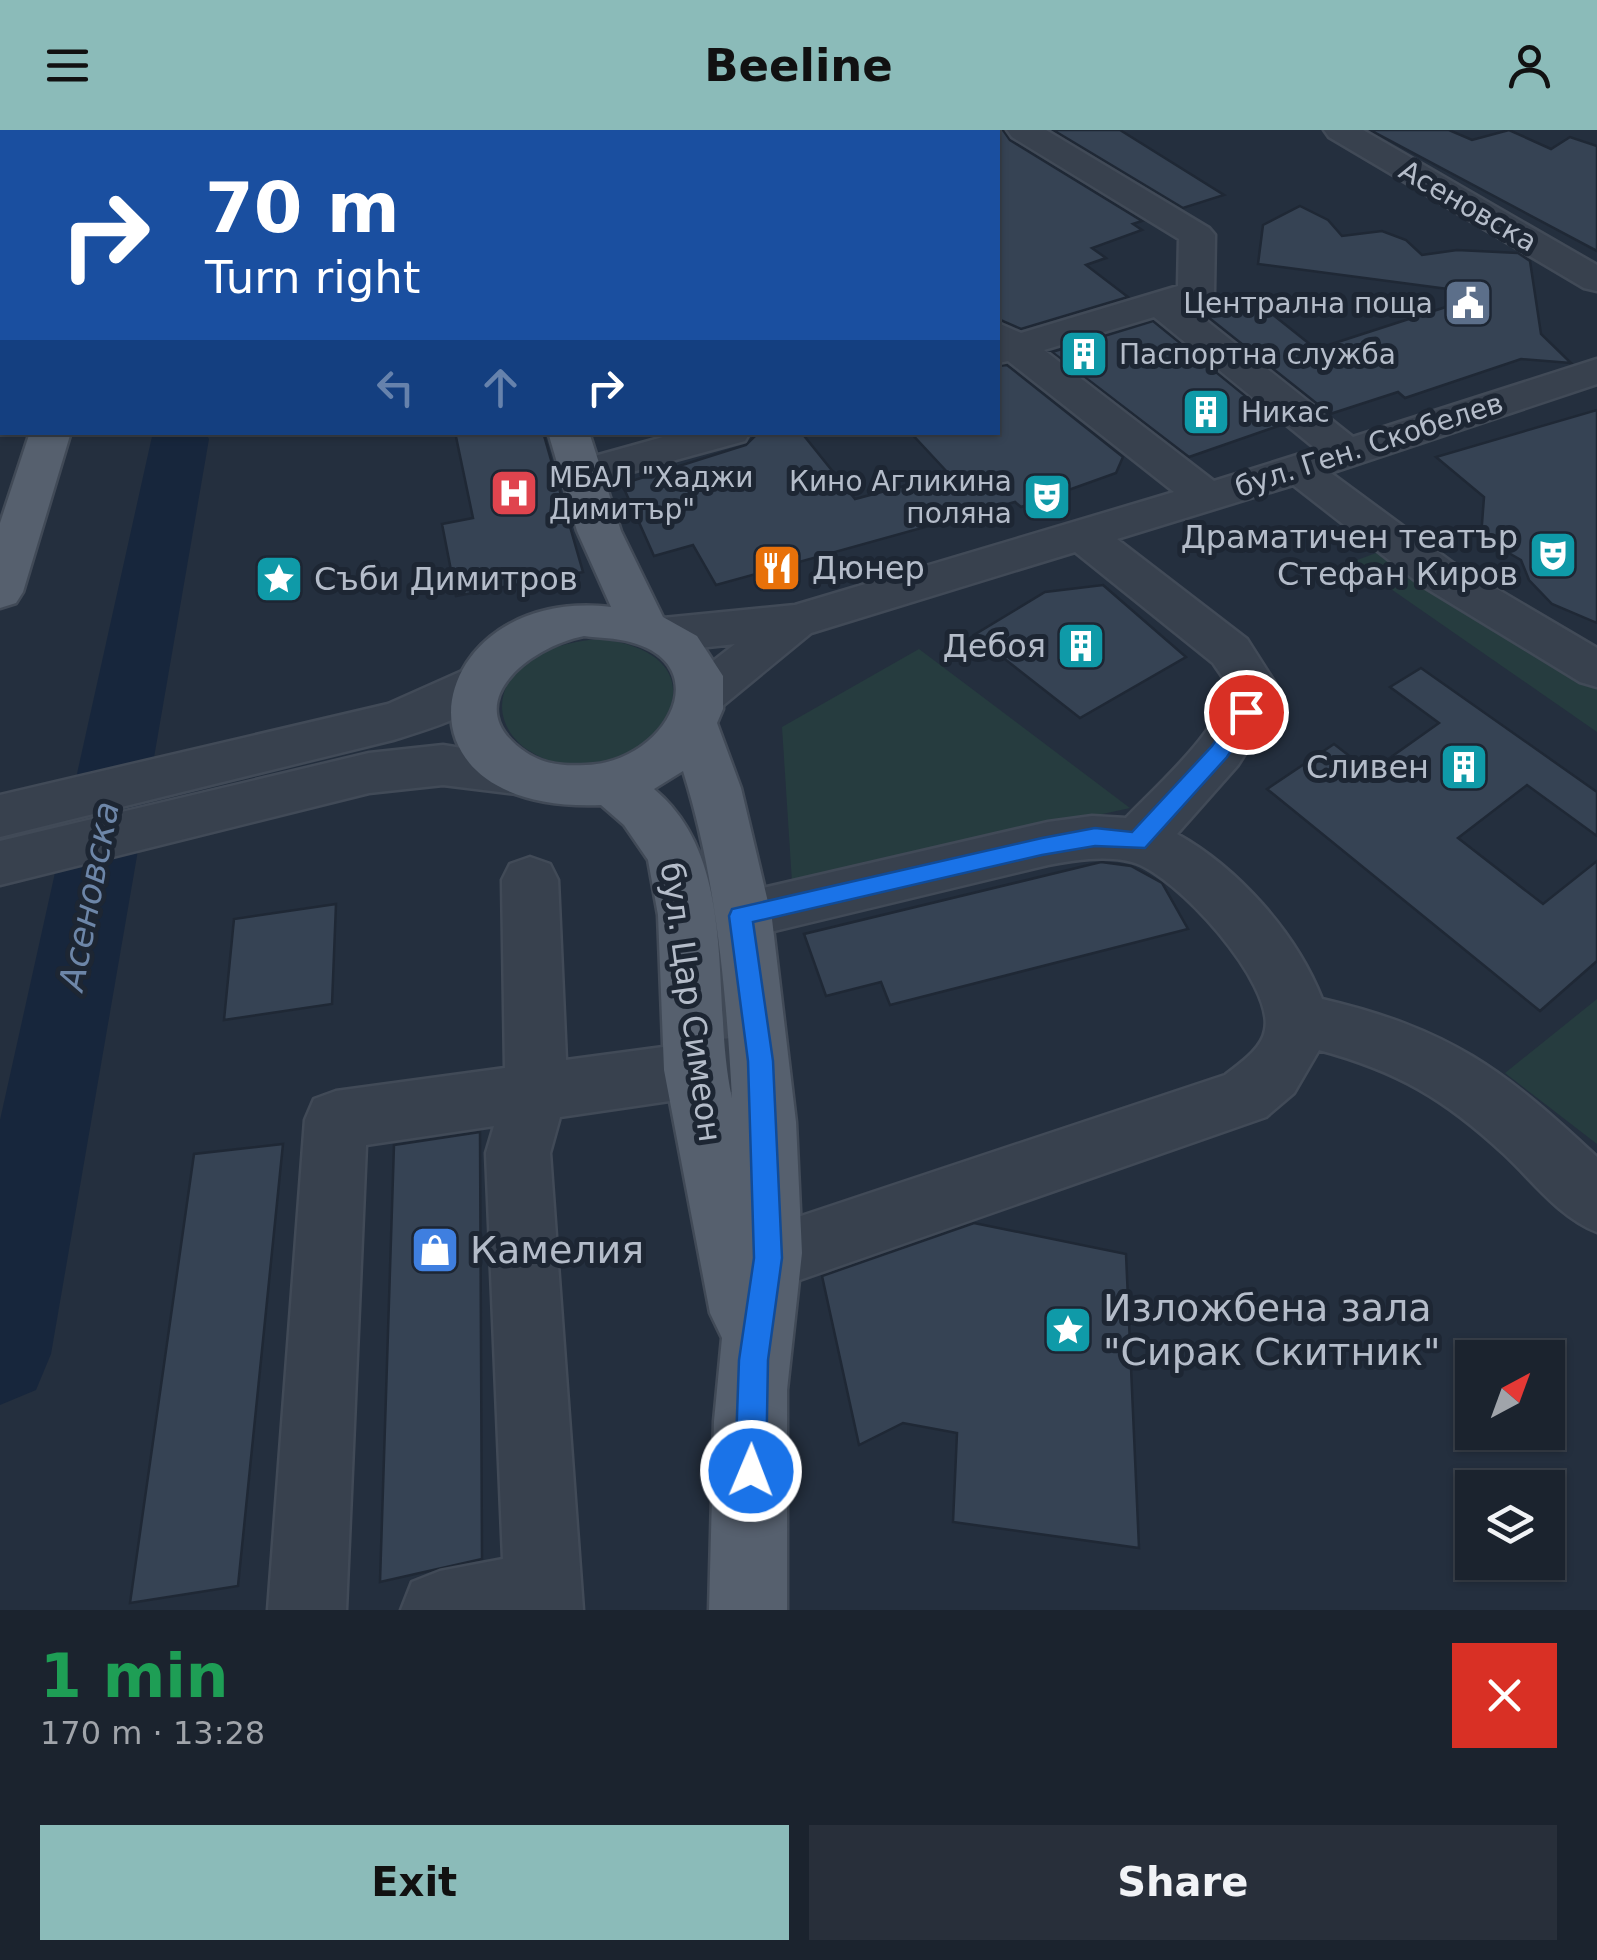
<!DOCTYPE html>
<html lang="en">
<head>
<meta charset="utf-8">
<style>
	body { margin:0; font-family:"DejaVu Sans",sans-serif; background:#282f3a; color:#f1f3f6; height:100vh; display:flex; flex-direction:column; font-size:38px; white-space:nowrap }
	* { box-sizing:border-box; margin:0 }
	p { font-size:32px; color:#a0a4aa }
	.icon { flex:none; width:55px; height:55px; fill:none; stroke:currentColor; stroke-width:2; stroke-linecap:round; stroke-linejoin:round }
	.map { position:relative; height:1480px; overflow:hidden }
	.sheet { display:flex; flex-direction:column; background:#1b232e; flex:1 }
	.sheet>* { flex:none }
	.top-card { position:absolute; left:0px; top:0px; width:1000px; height:305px; box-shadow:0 2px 8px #0004,0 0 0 2px #39404a; background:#1a4fa0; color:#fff; overflow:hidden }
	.needle { width:65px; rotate:41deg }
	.tools { position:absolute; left:1455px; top:1210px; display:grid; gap:20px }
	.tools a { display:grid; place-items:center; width:110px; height:110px; border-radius:0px; background:#1b232e; box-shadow:0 2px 8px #0004,0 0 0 2px #39404a; font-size:50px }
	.pin { position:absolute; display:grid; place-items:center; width:85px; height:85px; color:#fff; margin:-42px; border:5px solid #fff; border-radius:50%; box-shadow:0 2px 10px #0007 }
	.me { position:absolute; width:110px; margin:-55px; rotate:1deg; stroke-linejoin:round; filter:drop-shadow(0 0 8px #0008) }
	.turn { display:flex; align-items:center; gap:35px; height:210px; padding:0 40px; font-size:45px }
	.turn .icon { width:130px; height:130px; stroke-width:2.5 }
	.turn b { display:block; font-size:70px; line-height:85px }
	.lanes { display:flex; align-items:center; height:95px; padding:0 40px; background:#0003; justify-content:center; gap:50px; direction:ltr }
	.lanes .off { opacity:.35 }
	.round { display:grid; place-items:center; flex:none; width:105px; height:105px; border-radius:0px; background:#282f3a }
	.head { display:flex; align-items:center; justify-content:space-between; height:170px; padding:0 40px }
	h1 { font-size:60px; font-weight:700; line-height:75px; color:#1e9e55 }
	.button { display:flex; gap:20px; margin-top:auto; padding:20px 40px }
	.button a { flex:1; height:115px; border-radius:0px; background:#8bbbb9; color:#111; font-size:40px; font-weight:700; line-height:115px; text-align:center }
	.button a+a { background:#282f3a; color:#f1f3f6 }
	header { display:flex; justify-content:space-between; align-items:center; height:130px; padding:0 40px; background:#8bbbb9; color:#111; font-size:45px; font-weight:700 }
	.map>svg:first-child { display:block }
	.green { fill:#263c3f }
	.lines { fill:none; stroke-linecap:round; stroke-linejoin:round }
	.river { fill:#17263c; fill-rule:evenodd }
	.building { fill:#364354; stroke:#1f2835; stroke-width:2.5 }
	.minor-casing { stroke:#414a57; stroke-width:5 }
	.major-casing { stroke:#414a57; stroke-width:5 }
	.minor { fill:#38414e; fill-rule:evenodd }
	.major { fill:#56606e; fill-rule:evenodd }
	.route { fill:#1a73e8; stroke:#114b97; stroke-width:2.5 }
	.labels { text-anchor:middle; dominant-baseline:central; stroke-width:10; stroke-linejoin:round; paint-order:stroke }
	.far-street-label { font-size:28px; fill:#b4bcc9; stroke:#1d2633 }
	.far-poi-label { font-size:28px; fill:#b4bcc9; stroke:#1d2633; text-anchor:start }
	.poi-label { font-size:32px; fill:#b4bcc9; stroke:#1d2633; text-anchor:end }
	.street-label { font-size:32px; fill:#b4bcc9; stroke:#1d2633 }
	.water-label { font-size:35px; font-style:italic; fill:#6d86a8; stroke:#1d2633 }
	.near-poi-label { font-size:38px; fill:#b4bcc9; stroke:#1d2633; text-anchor:start }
</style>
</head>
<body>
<header><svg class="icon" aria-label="menu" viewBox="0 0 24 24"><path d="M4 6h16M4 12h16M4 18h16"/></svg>Beeline<svg class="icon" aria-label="person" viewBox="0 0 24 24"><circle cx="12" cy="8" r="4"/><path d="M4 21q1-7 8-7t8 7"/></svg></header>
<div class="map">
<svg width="1597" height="1480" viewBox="0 0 1597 1480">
	<rect width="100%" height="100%" fill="#242f3e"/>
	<g class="green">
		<polygon points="1384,420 1597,553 1597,602 1352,432"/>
		<path d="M601,509C757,529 626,686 528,620C513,610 502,594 502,576C504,527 562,511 601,509Z"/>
		<polygon points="919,519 1130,678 792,752 782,597"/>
		<polygon points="1597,869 1597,1014 1505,943"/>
	</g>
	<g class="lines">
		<polygon class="river" points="153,302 205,302 209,309 51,1224 36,1260 0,1275 0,990"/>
	</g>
	<g class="building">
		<polygon points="998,0 1003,0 1010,10 1142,91 1133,94 1142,100 1092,118 1106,128 1086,135 1128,167 1021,199 998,189"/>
		<polygon points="1053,0 1120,0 1224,65 1183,78"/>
		<polygon points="1370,0 1449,0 1472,10 1509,0 1551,19 1570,7 1597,16 1597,121"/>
		<polygon points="1300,76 1328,90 1342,106 1382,101 1406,110 1422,125 1457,120 1518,123 1530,131 1541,204 1571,233 1521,229 1405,268 1398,262 1330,284 1208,187 1257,172 1316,219 1486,164 1258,134 1263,95"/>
		<polygon points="1153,191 1281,295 1189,327 1052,222"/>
		<polygon points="1007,235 1123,327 1116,343 1021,377 1015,372 716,455 693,415 654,426 622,354 746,315 759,302 801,302 855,369 949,344 910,302 998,302 998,236"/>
		<polygon points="1597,280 1597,493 1552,474 1529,450 1521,430 1481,407 1484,367 1436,327"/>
		<polygon points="455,302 543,302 583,442 456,466 442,394 473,388"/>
		<polygon points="1103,455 1186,527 1080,588 974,505 1045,462"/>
		<polygon points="1421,538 1597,662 1597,706 1527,655 1458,708 1543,774 1597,731 1597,831 1540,881 1267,659 1334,614 1370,642 1439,593 1390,557"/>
		<polygon points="1101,732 1131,736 1162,753 1188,799 890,875 881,852 826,866 804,804"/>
		<polygon points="336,774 332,874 224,890 234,789"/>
		<polygon points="480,1002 482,1429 380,1452 394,1015"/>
		<polygon points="283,1014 238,1456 130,1473 194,1024"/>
		<polygon points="974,1093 1126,1124 1139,1418 953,1392 957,1303 903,1293 859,1315 822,1146"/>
	</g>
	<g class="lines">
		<g class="minor-casing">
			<g id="minor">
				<path d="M1007,0H1046L1209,98L1215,105L1214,162L1209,170L1188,176L1353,307L1597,229V254L1331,343L1453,433L1597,518V557L1580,552L1421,455L1293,355L1117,409L1247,509L1275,553L1271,582L1238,635L1177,704C1238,738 1296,803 1322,869C1450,899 1503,939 1597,1027V1102C1559,1087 1534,1052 1504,1024C1445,969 1397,941 1319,920L1294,963L1266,987L768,1161L744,1151L734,1128L744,1105L1225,945C1239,934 1262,919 1265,900C1275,854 1176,744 1132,732C1105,725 1075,730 1048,735L741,809L721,803L713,786L721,769L741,763L1048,692L1092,686L1126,688C1150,662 1233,590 1225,553C1224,547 1216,538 1213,533L1075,422L811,503L720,578L703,583L686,578L678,565L686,552L735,514L663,522L646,517L639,505L646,493L663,488L795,475L1174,362L1008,231L998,233V193L1021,203L1178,156L1179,109L1012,7ZM1154,187L1316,319L1214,351L1044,220Z"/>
				<polygon points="1324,0 1363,0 1597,135 1597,161 1584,158 1329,7"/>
				<polygon points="681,302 750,302 745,311 581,356 566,352 560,343 566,334"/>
				<path d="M480,533L497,538L505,551C485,584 428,599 393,610L0,707V665L388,574Z"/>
				<polygon points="443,615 535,630 543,644 535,658 517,664 443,655 369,663 0,755 0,711 369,623"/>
				<polygon points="530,727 550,734 558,750 566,930 738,907 760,915 769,934 760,953 738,961 560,987 550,1023 583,1480 401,1480 412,1452 440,1441 503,1429 486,1023 494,996 366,1015 346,1480 268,1480 305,990 314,969 336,961 505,938 502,750 510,734"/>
			</g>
		</g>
		<g class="major-casing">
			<g id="major">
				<polygon points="1,0 33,0 34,2 2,3"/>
				<rect x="462" y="0" width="32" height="2"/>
				<polygon points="30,302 71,302 23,462 16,473 0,478 0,393"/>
				<path d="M548,302H589L621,401L663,487L697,506L723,546V579L717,593L741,658L772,789L796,992L802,1123L787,1260V1480H709L714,1291L722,1208L710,1183L664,940L658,785L648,730L624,695L601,675C375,684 426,455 611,477L577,401ZM584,506C599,508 616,508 630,512C718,535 666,632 586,635C564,636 546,635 527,623C454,575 529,517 584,506ZM683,641C716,746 726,859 732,968C710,870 741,731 654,659Z"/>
			</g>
		</g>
		<use href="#minor" class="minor"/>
		<use href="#major" class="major"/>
	</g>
	<polygon class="route" points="1246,575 1257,582 1227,627 1145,718 1095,716 1042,725 753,792 773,931 782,1128 768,1230 766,1341 762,1352 751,1356 740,1352 735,1341 739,1230 754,1128 748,931 729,786 732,779 1042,708 1095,698 1132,702 1212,616 1239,577"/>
	<defs>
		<g id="civic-square" transform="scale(2.5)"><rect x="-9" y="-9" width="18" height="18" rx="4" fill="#5c6f8a" stroke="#1d2633"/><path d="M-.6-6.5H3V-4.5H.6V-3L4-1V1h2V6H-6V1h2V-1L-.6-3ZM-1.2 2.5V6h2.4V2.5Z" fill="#fff"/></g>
		<g id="building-square" transform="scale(2.5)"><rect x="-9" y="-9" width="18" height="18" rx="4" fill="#0f9aa8" stroke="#1d2633"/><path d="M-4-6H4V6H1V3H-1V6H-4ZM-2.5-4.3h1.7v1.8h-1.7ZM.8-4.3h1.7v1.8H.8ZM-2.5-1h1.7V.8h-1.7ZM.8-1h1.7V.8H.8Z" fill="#fff"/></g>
		<g id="hospital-square" transform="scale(2.5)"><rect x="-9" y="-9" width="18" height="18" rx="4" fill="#e0444e" stroke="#1d2633"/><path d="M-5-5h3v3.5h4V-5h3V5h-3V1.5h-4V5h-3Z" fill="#fff"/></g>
		<g id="theatre-square" transform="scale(2.5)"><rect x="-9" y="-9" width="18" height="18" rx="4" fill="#0f9aa8" stroke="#1d2633"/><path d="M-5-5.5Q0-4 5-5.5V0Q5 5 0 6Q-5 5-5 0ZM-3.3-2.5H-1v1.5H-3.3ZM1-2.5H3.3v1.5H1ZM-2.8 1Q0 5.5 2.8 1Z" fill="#fff"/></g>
		<g id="restaurant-square" transform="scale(2.5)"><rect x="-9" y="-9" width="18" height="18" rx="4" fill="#e8710a" stroke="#1d2633"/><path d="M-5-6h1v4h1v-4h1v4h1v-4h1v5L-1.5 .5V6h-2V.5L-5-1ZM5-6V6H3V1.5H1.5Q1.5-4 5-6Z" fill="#fff"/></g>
		<g id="sight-square" transform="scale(2.5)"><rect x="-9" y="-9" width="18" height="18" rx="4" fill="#0f9aa8" stroke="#1d2633"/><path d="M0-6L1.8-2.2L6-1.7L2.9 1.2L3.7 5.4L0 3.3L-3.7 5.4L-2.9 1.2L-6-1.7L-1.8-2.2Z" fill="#fff"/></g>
		<g id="shop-square" transform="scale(2.5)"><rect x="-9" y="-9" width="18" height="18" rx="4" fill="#3f7fe0" stroke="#1d2633"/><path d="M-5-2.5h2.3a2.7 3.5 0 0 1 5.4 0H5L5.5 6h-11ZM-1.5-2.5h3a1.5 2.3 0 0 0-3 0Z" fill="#fff"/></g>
	</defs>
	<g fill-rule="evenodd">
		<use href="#civic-square" x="1468" y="173"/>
		<use href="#building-square" x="1084" y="224"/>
		<use href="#building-square" x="1206" y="282"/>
		<use href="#hospital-square" x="514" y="363"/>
		<use href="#theatre-square" x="1047" y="367"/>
		<use href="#theatre-square" x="1553" y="425"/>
		<use href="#restaurant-square" x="777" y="438"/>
		<use href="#sight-square" x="279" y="449"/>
		<use href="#building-square" x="1081" y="516"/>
		<use href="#building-square" x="1464" y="637"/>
		<use href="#shop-square" x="435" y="1120"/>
		<use href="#sight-square" x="1068" y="1200"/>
	</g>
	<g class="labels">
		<g class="far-street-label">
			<text transform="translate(1468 76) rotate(30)">Асеновска</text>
			<text transform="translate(1369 315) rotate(-18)">бул. Ген. Скобелев</text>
		</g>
		<g class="far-poi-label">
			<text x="1433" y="173" text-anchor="end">Централна поща</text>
			<text x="1119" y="224">Паспортна служба</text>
			<text x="1241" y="282">Никас</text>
			<text x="549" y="347">МБАЛ "Хаджи<tspan x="549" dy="32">Димитър"</tspan></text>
			<text x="1012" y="351" text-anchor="end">Кино Агликина<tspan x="1012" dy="32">поляна</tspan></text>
		</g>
		<g class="poi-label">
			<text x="1518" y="407">Драматичен театър<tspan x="1518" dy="37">Стефан Киров</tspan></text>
			<text x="812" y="438" text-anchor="start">Дюнер</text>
			<text x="314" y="449" text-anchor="start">Съби Димитров</text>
			<text x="1046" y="516">Дебоя</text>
			<text x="1429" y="637">Сливен</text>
		</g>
		<g class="street-label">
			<text transform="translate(691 872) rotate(82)">бул. Цар Симеон</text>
		</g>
		<g class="water-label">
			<text transform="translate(89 766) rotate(-79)">Асеновска</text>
		</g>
		<g class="near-poi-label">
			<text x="470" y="1120">Камелия</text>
			<text x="1103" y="1178">Изложбена зала<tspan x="1103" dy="44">"Сирак Скитник"</tspan></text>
		</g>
	</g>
</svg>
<div class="tools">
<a><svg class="needle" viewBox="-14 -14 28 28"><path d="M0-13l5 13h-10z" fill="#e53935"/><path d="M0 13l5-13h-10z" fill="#a0a4aa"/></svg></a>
<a><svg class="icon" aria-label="layers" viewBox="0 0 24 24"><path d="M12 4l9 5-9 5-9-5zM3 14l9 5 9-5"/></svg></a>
</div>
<div class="pin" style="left:1246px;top:582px;background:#d93025"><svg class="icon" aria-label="arrive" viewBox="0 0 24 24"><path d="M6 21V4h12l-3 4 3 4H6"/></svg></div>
<svg class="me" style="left:751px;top:1341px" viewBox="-20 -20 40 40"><circle r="17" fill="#1a73e8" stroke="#fff" stroke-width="3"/><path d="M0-11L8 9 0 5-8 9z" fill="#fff"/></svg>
<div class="top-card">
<div class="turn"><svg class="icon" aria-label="right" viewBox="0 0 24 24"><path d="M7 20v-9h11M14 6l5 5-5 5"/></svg><div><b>70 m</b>Turn right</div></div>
<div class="lanes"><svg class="icon off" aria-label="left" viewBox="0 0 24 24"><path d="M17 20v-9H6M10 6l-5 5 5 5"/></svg><svg class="icon off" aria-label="ahead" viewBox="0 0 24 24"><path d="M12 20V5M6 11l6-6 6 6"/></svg><svg class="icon" aria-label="right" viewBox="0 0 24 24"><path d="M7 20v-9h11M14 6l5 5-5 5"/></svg></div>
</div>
</div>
<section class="sheet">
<div class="head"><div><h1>1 min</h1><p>170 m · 13:28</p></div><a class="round" style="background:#d93025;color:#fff"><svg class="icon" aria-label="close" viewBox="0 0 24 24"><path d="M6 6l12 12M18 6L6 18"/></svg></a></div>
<div class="button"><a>Exit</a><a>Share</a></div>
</section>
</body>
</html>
